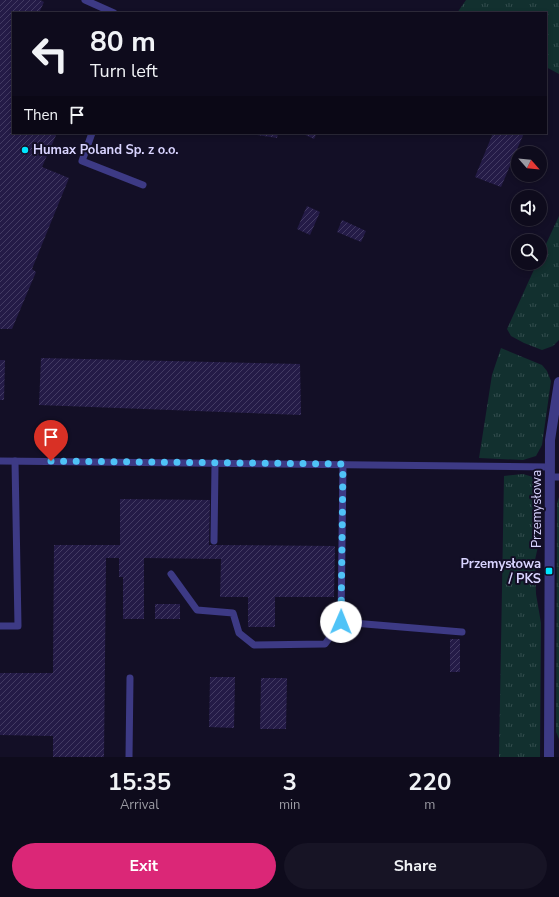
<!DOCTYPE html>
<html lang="en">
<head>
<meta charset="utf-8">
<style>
	body { margin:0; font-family:"Nunito Sans",sans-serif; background:#171425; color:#f1f3f6; height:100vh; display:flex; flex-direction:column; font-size:15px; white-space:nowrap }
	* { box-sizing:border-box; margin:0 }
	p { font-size:13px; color:#9b9ba3 }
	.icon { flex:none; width:22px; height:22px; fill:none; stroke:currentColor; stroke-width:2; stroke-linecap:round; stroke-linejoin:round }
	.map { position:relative; height:757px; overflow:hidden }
	.panel { display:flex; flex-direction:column; background:#0e0b1c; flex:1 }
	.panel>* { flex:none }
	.guide { position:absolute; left:12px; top:12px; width:535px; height:122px; border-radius:0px; box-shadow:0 2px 6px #0003,0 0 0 1px #2e2b3b; background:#0e0b1c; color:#f1f3f6; overflow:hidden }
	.needle { width:26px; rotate:117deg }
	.tools { position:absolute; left:511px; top:146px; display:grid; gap:8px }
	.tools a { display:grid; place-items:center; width:36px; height:36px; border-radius:50%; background:#0e0b1c; box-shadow:0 2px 6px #0003,0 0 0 1px #2e2b3b; font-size:20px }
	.pin { position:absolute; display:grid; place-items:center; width:34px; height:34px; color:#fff; margin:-41px -17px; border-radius:50% 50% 50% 0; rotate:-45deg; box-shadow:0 0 4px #0007 }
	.pin .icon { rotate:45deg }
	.me { position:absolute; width:44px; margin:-22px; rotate:1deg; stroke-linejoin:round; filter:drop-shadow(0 0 3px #0008) }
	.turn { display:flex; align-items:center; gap:14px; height:84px; padding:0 12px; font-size:18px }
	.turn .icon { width:52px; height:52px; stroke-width:2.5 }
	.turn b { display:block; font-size:28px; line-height:34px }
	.then { display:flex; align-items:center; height:38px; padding:0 12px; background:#0003; gap:8px; font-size:15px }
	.eta { display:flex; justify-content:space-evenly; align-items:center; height:68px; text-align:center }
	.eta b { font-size:24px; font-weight:700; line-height:28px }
	.primary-button { display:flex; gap:8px; margin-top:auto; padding:8px 12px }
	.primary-button a { flex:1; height:46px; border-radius:24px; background:#db2777; color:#fff; font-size:16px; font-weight:700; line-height:46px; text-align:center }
	.primary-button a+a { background:#171425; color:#f1f3f6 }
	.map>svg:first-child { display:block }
	.grass { fill:url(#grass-tufts) }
	.building { fill:url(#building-hatch) }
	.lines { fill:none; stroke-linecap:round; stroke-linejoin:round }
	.lane { stroke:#3d3a85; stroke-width:7 }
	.street { stroke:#3d3a85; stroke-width:10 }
	.route { stroke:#4fc3f7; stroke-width:7; stroke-dasharray:0 12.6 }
	.poi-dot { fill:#00e5ff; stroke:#130f26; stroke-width:1.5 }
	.labels { text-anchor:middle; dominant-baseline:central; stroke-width:4; stroke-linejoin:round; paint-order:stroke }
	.poi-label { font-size:13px; font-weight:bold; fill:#d9d4ff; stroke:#130f26; text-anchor:start }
	.street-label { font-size:13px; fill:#d9d4ff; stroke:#130f26 }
</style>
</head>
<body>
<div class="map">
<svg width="559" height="757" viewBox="0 0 559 757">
	<defs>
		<pattern id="grass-tufts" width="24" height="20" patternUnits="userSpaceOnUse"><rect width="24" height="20" fill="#12302f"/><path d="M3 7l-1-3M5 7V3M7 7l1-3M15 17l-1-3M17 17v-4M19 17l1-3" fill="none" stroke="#344d4e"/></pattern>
		<pattern id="building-hatch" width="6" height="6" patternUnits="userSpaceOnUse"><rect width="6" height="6" fill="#241b47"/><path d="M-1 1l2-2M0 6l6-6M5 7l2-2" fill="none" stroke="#433b63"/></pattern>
	</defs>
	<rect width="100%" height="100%" fill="#130f26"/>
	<g class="grass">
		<polygon points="466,0 559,0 559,74 546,67 546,13 457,13"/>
		<polygon points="559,216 559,340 553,346 542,350 524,343 511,336 507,329 537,263 540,263 540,257"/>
		<polygon points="501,348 542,365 547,371 551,381 542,445 536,456 523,460 479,458 492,375"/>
		<polygon points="523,474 533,477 539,484 542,492 542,528 535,560 536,594 541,623 540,757 499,757 504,476"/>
		<polygon points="559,497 559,739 556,732 557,503"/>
	</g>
	<g class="building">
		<polygon points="0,0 40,0 44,2 39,13 13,13 13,133 57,133 42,167 69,178 32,269 36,272 12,329 0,329"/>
		<polygon points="257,133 278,133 277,138 257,135"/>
		<polygon points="301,133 317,133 314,139"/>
		<polygon points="493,133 524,133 501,187 475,177"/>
		<polygon points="307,206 320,212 310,235 297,229"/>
		<polygon points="342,220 366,231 361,242 337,232"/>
		<polygon points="41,358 300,364 301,415 39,405"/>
		<polygon points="0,360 5,360 4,400 0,400"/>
		<polygon points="120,499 210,500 209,545 335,546 334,597 275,597 275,627 248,627 248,597 220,597 221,559 144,558 144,619 123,619 123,577 119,577 119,558 106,558 104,757 53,757 53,736 0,735 0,673 53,673 54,545 120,545"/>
		<rect x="155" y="604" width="25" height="15"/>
		<rect x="450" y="639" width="10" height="33"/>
		<polygon points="210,677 235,677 234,728 209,727"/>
		<polygon points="261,678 287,678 286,729 260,729"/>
	</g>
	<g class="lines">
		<g class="lane">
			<polyline points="85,0 114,13"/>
			<polyline points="92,133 82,161 143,185"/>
			<polyline points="0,461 550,467"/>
			<polyline points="343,464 341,622 462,632"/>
			<polyline points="550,477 559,477"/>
			<polyline points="214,541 215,464"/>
			<polyline points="171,574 197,610 233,613 239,633 254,645 325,644 341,622"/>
			<polyline points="0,626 18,626 15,461"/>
			<polyline points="129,757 130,678"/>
		</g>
		<polyline class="street" points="549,757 550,440 559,382"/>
	</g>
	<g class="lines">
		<polyline class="route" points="51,461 343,464 341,622"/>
	</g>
	<g class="poi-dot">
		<circle cx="25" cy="150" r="4"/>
		<rect x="545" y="567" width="8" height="8" rx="2"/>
	</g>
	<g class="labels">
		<g class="poi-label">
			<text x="33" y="150">Humax Poland Sp. z o.o.</text>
			<text x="541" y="564" text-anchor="end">Przemysłowa<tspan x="541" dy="15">/ PKS</tspan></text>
		</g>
		<g class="street-label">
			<text transform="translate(537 509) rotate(-90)">Przemysłowa</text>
		</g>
	</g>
</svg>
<div class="tools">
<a><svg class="needle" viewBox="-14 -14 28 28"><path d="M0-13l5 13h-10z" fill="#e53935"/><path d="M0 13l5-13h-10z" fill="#9b9ba3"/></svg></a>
<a><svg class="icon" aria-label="sound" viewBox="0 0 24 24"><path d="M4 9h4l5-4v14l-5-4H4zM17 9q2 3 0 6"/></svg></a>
<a><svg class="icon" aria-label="search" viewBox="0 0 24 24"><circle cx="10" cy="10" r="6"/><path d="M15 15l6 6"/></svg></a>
</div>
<div class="pin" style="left:51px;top:461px;background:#d93025"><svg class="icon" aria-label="arrive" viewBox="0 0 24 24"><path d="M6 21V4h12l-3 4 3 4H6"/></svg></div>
<svg class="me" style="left:341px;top:622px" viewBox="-20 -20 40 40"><circle r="19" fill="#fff"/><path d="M0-13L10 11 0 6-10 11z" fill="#4fc3f7"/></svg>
<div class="guide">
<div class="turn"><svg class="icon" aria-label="left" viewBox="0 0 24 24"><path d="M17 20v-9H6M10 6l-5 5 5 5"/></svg><div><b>80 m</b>Turn left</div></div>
<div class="then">Then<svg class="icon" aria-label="arrive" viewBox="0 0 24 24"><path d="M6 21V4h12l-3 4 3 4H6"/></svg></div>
</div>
</div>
<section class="panel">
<div class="eta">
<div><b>15:35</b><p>Arrival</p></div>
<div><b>3</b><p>min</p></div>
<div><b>220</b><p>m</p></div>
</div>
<div class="primary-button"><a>Exit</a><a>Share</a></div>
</section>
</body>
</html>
